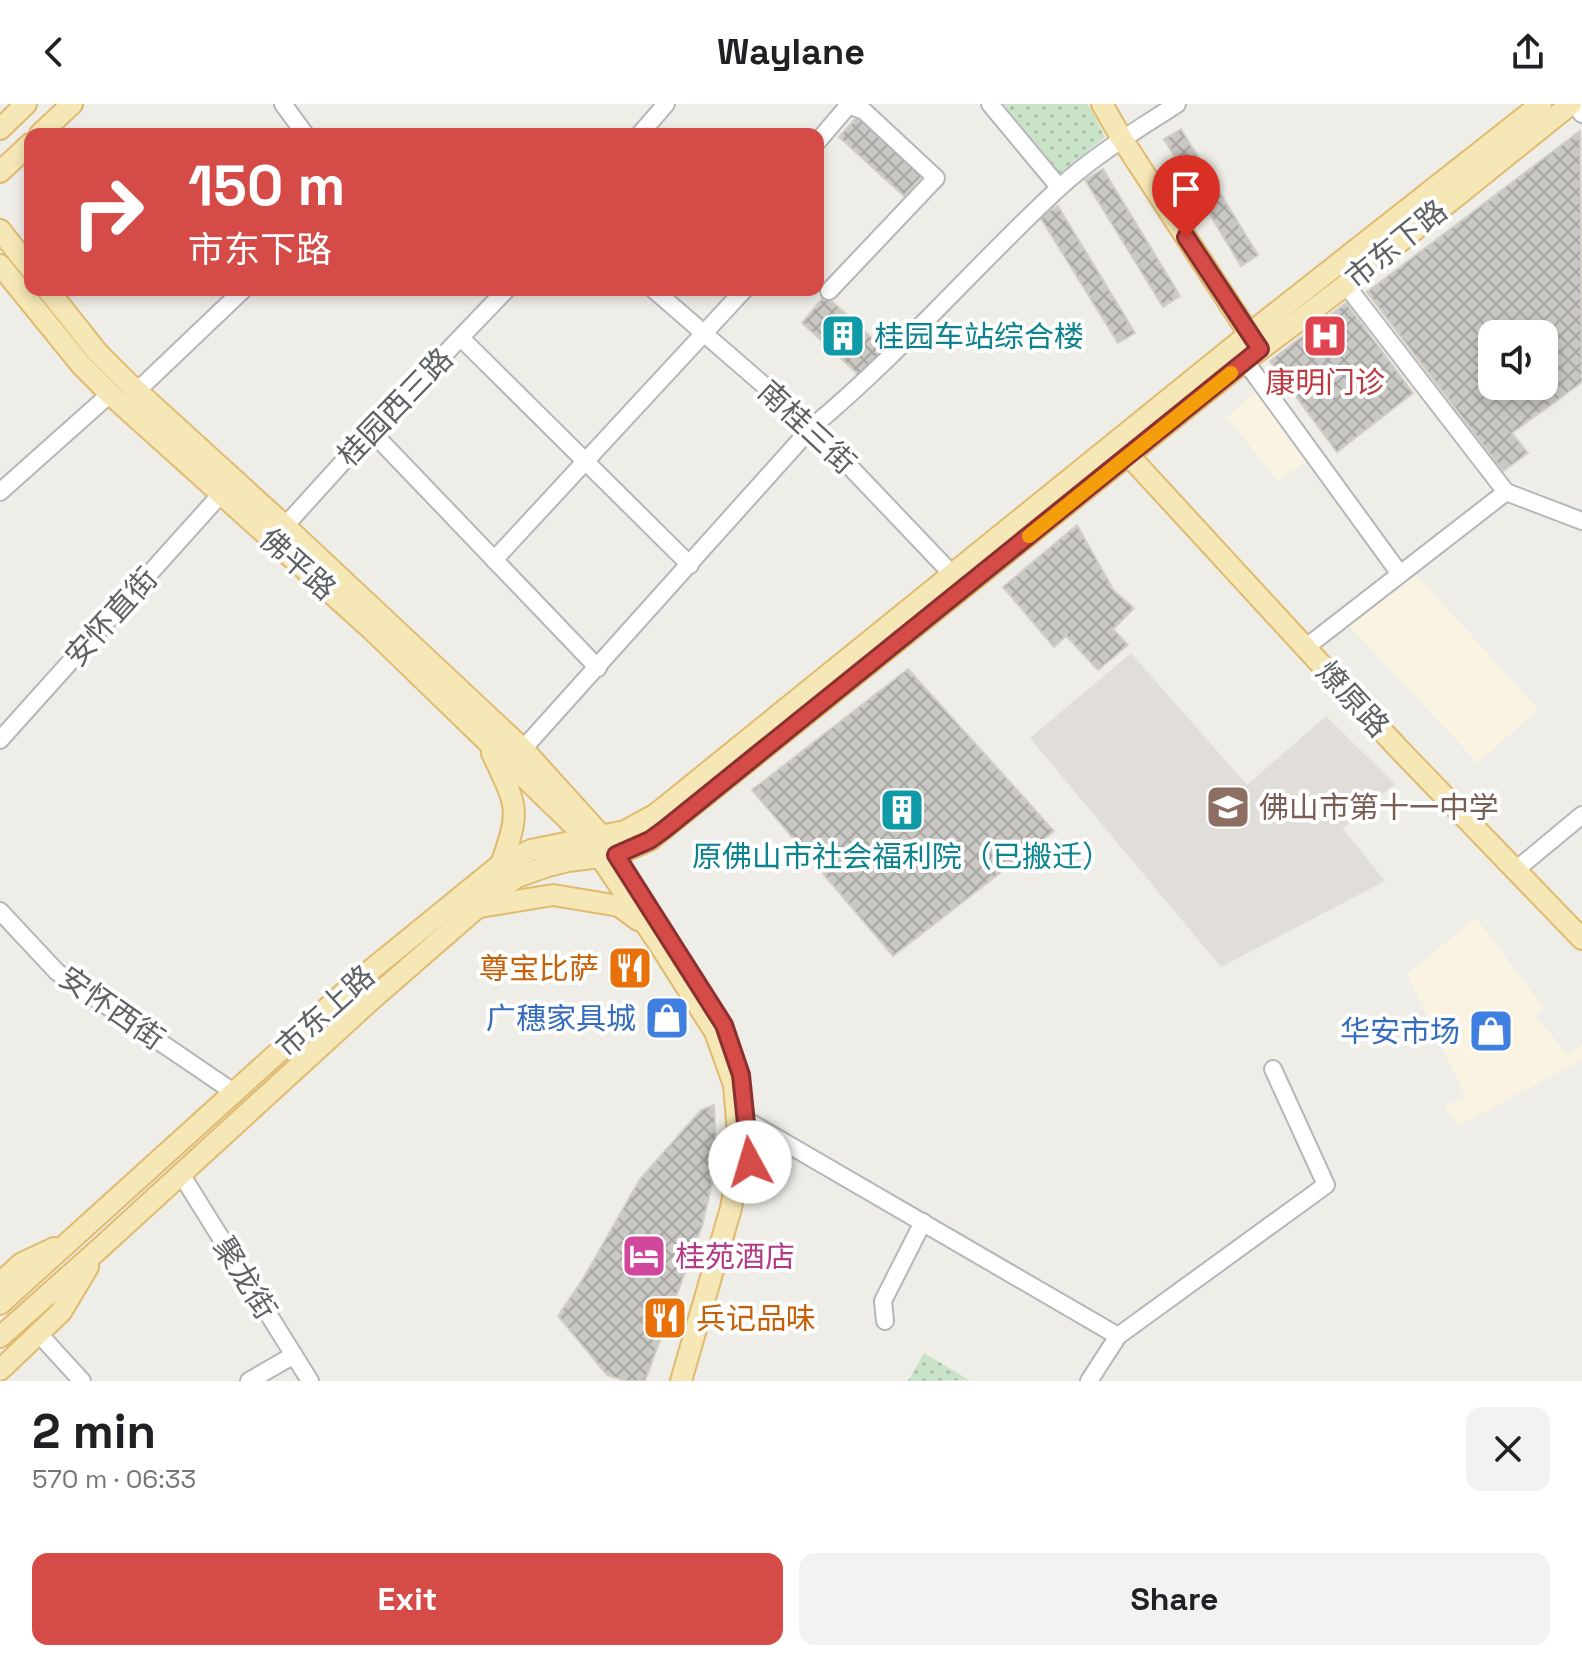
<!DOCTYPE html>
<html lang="en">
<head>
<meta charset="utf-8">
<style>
	body { margin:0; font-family:"Space Grotesk","Noto Sans SC",sans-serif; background:#f2f2f2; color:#202124; height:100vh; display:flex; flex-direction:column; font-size:30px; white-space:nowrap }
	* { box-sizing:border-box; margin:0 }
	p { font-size:26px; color:#757577 }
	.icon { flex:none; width:44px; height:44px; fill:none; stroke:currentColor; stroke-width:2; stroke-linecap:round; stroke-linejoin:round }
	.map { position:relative; height:1277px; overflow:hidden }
	.sheet { display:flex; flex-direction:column; background:#fff; flex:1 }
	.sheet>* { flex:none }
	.guide { position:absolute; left:24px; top:24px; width:800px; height:168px; border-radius:16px; box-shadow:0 4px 12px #0003; background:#d44b48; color:#fff; overflow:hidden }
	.tools { position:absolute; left:1478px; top:216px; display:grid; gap:16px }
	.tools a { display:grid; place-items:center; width:80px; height:80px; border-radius:16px; background:#fff; box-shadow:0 4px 12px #0003; font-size:40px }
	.pin { position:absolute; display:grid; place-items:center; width:68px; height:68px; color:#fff; margin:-82px -34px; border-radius:50% 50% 50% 0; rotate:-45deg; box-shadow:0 0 8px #0007 }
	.pin .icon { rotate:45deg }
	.me { position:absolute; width:88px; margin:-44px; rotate:354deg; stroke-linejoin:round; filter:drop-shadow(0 0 6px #0008) }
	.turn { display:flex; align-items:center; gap:28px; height:168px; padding:0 32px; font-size:36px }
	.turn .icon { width:104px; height:104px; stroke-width:2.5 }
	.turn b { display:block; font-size:56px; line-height:68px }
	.round { display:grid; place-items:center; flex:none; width:84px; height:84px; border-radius:16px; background:#f2f2f2 }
	.head { display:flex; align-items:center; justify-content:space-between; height:136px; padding:0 32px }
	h1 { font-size:48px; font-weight:600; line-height:60px }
	.cta { display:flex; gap:16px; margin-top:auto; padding:16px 32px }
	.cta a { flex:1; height:92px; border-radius:16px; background:#d44b48; color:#fff; font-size:32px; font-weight:600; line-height:92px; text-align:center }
	.cta a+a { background:#f2f2f2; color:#202124 }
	header { display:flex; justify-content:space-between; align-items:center; height:104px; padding:0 32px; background:#fff; font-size:36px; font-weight:600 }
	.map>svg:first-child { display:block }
	.commercial { fill:#faf3e1 }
	.education { fill:#e1ded9 }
	.park { fill:url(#park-dots) }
	.building { fill:url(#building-cross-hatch); stroke:#d3cec6; stroke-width:2; fill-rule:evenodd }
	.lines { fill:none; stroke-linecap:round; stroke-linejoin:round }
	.minor-casing { stroke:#b4b7ba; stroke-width:20 }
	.major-casing { stroke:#e0ba6f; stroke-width:24 }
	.minor { stroke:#fff; stroke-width:16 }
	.major { stroke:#f5e7b6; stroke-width:20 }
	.route-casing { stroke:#8a312f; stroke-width:20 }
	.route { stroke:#d44b48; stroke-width:14 }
	.slow { stroke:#f59e0b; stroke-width:14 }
	.labels { text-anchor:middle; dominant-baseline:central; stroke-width:8; stroke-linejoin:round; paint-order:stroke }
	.street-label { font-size:30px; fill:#5f6265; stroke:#fff }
	.culture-label { font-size:30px; fill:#0d838f; stroke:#fff; text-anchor:start }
	.health-label { font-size:30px; fill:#be3a42; stroke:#fff }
	.education-label { font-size:30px; fill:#785e54; stroke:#fff; text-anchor:start }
	.food-label { font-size:30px; fill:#c56008; stroke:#fff; text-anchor:end }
	.shop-label { font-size:30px; fill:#366cbe; stroke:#fff; text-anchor:end }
	.hotel-label { font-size:30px; fill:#b23c85; stroke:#fff; text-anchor:start }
</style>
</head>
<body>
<header><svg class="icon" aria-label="back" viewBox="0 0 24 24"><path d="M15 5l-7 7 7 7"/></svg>Waylane<svg class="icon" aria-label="share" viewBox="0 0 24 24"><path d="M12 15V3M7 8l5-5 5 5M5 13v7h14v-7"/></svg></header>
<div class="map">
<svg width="1582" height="1277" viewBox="0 0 1582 1277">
	<defs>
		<pattern id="park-dots" width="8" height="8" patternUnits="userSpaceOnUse" patternTransform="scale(2)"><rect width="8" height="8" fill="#c9e3c7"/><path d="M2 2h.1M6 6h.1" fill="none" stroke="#a6bba5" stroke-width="1.8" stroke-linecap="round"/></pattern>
		<pattern id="building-cross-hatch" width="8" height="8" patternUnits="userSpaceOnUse" patternTransform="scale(2)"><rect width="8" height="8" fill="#cac8c4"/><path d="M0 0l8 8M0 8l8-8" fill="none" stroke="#a7a6a3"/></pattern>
	</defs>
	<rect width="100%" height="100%" fill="#efede7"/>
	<g class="commercial">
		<polygon points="1259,285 1310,355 1278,377 1227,313"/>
		<polygon points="1413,467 1538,605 1478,659 1347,520"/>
		<polygon points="1476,814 1544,904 1536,912 1568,951 1582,941 1582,956 1458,1022 1445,1003 1465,992 1407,870"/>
	</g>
	<polygon class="education" points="1131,549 1247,681 1326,612 1395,680 1343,725 1385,777 1221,863 1030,634"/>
	<g class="park">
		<polygon points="1003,0 1088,0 1105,33 1060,69"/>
		<polygon points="924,1249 969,1276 908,1277"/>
	</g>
	<g class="building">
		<polygon points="858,12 924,70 904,92 839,33"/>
		<polygon points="1181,25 1258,151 1241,162 1164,35"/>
		<path d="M1580,27L1582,278L1512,329L1528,349L1503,367L1367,188ZM1492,230H1544V282H1492Z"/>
		<polygon points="1103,65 1180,192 1163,203 1085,76"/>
		<polygon points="1058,102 1135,229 1118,239 1040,113"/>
		<polygon points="825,191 884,245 860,272 802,219"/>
		<polygon points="1346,199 1413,289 1337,348 1270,257"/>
		<polygon points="1077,421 1114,487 1134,504 1113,525 1128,541 1098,566 1066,532 1054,543 1003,483"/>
		<polygon points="908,565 1054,727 893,852 752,686"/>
		<polygon points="714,1001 717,1059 702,1122 645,1277 626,1277 607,1271 558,1212 583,1175 640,1075 701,1006"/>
	</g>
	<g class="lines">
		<g class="minor-casing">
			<g id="minor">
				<polyline points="283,0 305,30"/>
				<polyline points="990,0 1059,83"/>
				<polyline points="1574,0 1582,10"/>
				<polyline points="640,30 666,0"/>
				<polyline points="818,37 848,2"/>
				<polyline points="1346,181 1506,388"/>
				<polyline points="654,186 812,323 952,470"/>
				<polyline points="829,187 936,74 864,7 846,0"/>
				<polyline points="461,234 690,461"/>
				<polyline points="1245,257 1400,470"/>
				<polyline points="137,287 243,186"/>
				<polyline points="371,327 598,564"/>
				<polyline points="0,388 110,290"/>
				<polyline points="1506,388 1582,417"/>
				<polyline points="285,422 371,327 506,186"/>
				<polyline points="494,456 744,186"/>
				<polyline points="1305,544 1506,388"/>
				<polyline points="0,636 221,390"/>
				<path d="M523,645L812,323C900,250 974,163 1058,85C1093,52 1137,26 1177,0"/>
				<polyline points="1517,765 1582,711"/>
				<polyline points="0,807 57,868 235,989"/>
				<polyline points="746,1016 1118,1232"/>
				<polyline points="181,1070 310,1277"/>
				<polyline points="885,1217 883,1197 923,1118"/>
				<polyline points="39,1230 82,1277"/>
				<polyline points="249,1277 294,1251"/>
				<polyline points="1089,1277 1118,1232 1326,1081 1273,965"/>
			</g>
		</g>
		<g class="major-casing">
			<g id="major">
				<polyline points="1102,0 1122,35 1255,239"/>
				<polyline points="0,25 26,0"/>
				<polyline points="40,30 72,0"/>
				<polyline points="0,68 30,40"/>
				<polyline points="0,126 30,164"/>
				<polyline points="0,161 82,262 110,290 371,525 588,735 659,840 715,928 734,981 740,1053 731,1104 681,1277"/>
				<polyline points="48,186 98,249 126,277 285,422 523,645 608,739"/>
				<polyline points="1120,342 1397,643 1582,835"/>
				<path d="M492,649C516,701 522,704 501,760"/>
				<polyline points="480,803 553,791 619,802 638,816"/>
				<polyline points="0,1179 22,1159 54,1144"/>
				<polyline points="0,1200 355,879 501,760 531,746 625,727 656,710 1249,230 1541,0"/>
				<polyline points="0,1233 98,1146 370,897 493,790 517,773 545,763 568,757 616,751 650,736 1245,257 1346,181 1571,0"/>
				<polyline points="0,1266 61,1208 88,1163"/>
			</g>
		</g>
		<use href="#minor" class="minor"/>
		<use href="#major" class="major"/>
	</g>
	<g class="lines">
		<g class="route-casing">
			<polyline id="route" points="750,1058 741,971 724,921 616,751 650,736 665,725 1260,245 1186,133"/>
		</g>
		<use href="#route" class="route"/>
		<polyline class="slow" points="1029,432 1231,269"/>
	</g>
	<defs>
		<g id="building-square" transform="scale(2.3)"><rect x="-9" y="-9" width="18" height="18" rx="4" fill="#0f9aa8" stroke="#fff"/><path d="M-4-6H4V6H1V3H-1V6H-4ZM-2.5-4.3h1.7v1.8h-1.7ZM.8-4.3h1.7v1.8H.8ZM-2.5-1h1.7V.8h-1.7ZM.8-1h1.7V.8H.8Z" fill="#fff"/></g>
		<g id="hospital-square" transform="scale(2.3)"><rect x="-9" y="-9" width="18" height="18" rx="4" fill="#e0444e" stroke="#fff"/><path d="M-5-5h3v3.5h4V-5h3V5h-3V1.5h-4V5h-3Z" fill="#fff"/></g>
		<g id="school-square" transform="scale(2.3)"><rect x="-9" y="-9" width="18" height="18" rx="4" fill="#8d6e63" stroke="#fff"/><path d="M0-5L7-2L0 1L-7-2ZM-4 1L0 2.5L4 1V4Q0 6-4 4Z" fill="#fff"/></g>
		<g id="restaurant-square" transform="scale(2.3)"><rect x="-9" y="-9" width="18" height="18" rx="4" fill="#e8710a" stroke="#fff"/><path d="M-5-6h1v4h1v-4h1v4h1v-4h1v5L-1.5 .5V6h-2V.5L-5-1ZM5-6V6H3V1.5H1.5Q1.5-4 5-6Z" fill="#fff"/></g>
		<g id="shop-square" transform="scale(2.3)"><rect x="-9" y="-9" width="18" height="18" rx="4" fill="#3f7fe0" stroke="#fff"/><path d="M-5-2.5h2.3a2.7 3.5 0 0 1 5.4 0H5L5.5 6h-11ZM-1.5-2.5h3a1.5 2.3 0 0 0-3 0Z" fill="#fff"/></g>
		<g id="hotel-square" transform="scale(2.3)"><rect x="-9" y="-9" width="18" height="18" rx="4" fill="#d1479c" stroke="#fff"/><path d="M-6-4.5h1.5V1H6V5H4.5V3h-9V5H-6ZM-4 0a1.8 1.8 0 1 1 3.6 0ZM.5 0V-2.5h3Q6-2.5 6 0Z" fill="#fff"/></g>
	</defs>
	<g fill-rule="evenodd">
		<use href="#building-square" x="843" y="232"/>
		<use href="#hospital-square" x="1325" y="232"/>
		<use href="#school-square" x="1228" y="703"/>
		<use href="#building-square" x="902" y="706"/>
		<use href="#restaurant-square" x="630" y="864"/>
		<use href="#shop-square" x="667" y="914"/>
		<use href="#shop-square" x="1491" y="927"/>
		<use href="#hotel-square" x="644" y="1152"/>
		<use href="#restaurant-square" x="665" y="1214"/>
	</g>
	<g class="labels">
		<g class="street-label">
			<text transform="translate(1396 140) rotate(-39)">市东下路</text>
			<text transform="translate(395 303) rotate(-46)">桂园西三路</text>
			<text transform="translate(807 323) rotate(43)">南桂三街</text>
			<text transform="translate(298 460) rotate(42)">佛平路</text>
			<text transform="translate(111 513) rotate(-48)">安怀直街</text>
			<text transform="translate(1353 595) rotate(47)">燎原路</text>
			<text transform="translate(112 904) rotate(35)">安怀西街</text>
			<text transform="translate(325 907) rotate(-42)">市东上路</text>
			<text transform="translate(245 1174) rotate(58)">聚龙街</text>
		</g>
		<g class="culture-label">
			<text x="874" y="232">桂园车站综合楼</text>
			<text x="902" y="752" text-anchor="middle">原佛山市社会福利院（已搬迁）</text>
		</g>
		<g class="health-label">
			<text x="1325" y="278">康明门诊</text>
		</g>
		<g class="education-label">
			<text x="1259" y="703">佛山市第十一中学</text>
		</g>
		<g class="food-label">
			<text x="599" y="864">尊宝比萨</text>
			<text x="696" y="1214" text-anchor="start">兵记品味</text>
		</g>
		<g class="shop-label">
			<text x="636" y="914">广穗家具城</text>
			<text x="1460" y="927">华安市场</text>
		</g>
		<g class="hotel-label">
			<text x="675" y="1152">桂苑酒店</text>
		</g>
	</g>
</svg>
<div class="tools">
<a><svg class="icon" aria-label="sound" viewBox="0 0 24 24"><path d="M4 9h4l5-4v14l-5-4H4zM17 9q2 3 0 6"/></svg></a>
</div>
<div class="pin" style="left:1186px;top:133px;background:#d93025"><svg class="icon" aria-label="arrive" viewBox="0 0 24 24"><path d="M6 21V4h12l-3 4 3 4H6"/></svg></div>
<svg class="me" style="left:750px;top:1058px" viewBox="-20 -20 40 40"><circle r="19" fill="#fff"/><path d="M0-13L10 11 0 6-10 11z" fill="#d44b48"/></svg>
<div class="guide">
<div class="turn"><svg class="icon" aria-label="right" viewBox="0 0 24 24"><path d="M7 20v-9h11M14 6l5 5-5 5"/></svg><div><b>150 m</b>市东下路</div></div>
</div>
</div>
<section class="sheet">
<div class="head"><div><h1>2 min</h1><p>570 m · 06:33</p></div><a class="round"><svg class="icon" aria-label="close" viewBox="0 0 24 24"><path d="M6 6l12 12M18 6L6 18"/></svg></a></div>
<div class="cta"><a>Exit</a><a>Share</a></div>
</section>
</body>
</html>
